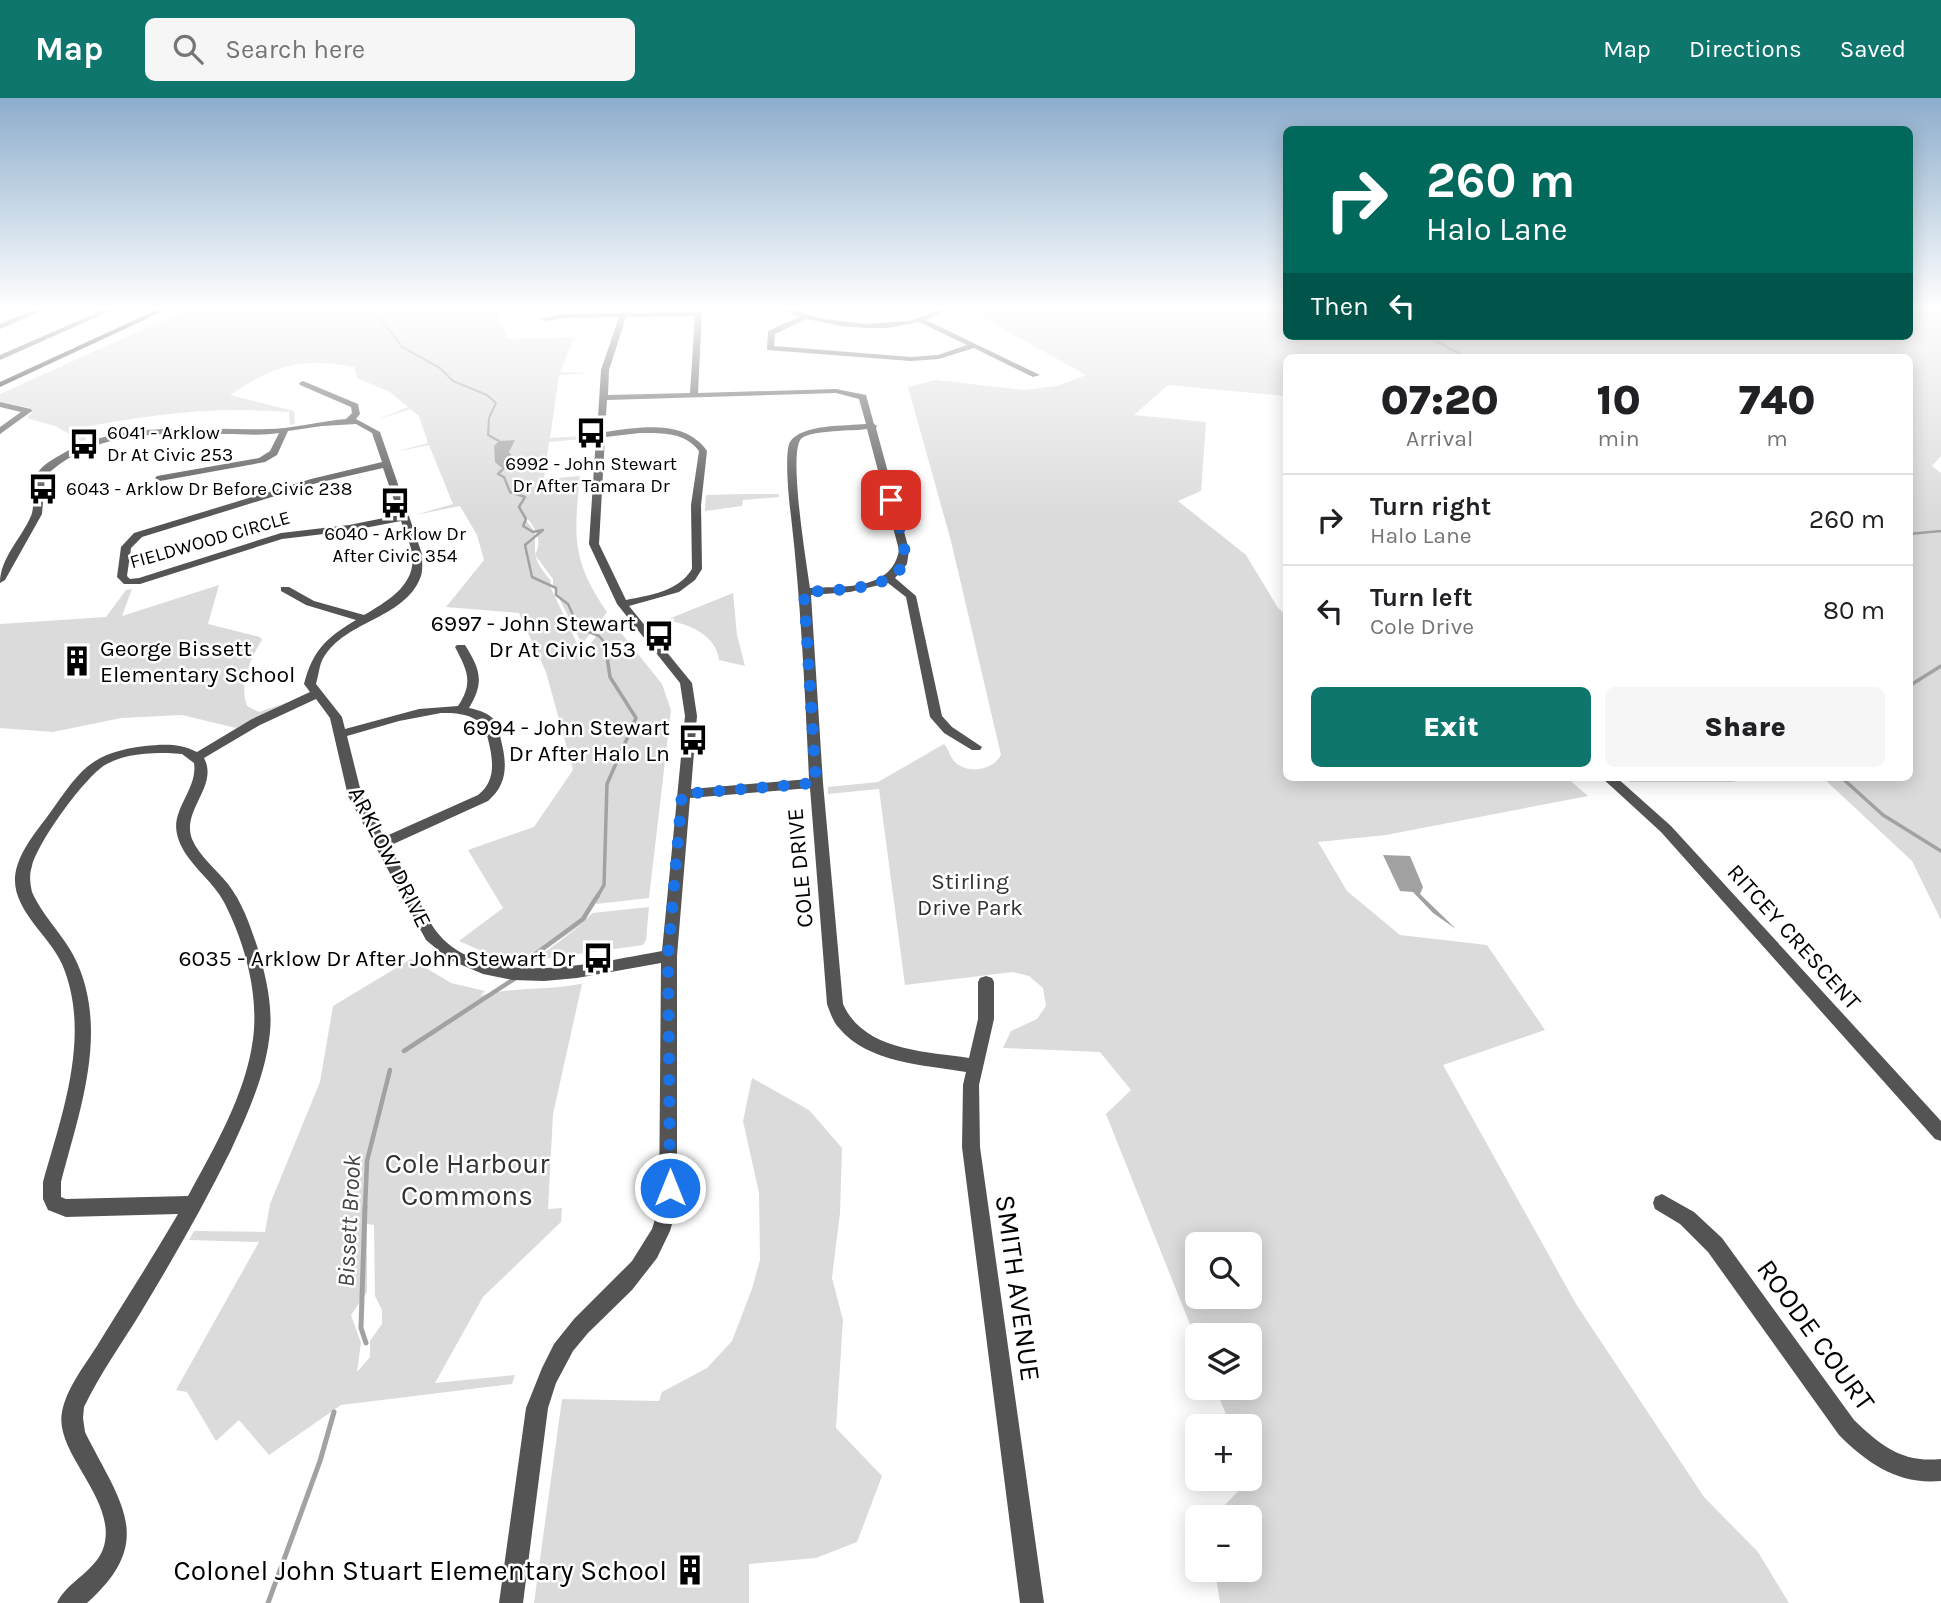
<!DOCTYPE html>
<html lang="en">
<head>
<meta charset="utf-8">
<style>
	body { margin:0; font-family:Karla,sans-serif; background:#f6f6f6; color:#202124; height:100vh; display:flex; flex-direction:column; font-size:26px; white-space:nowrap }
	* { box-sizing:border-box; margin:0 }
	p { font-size:23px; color:#757577 }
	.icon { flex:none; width:38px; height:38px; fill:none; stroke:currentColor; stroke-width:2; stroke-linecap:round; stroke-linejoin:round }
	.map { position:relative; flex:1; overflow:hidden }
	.drawer { position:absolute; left:1283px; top:256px; width:630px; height:427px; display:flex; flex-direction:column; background:#fff; border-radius:10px; box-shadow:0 4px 18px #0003 }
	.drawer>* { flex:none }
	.top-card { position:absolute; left:1283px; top:28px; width:630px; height:214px; border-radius:10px; box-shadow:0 4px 18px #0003; background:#00695c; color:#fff; overflow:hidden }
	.fabs { position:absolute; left:1185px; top:1134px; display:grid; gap:14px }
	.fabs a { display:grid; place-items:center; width:77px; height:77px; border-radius:10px; background:#fff; box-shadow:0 4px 18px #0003; font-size:35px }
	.pin { position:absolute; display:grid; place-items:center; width:60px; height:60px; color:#fff; margin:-30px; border-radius:14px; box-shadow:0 4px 10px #0006 }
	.me { position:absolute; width:77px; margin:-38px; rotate:0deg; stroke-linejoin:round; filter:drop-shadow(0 0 5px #0008) }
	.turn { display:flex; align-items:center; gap:24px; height:147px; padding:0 28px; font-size:32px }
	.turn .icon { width:91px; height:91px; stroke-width:2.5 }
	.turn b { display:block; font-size:49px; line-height:60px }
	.then { display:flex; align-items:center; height:66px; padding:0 28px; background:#0003; gap:14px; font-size:26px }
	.eta { display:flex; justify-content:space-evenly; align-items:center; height:119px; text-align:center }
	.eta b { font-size:42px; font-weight:800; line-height:49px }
	.action { display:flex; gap:14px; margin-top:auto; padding:14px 28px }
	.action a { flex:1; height:80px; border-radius:10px; background:#0f766e; color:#fff; font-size:28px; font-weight:800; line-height:80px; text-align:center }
	.action a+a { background:#f6f6f6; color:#202124 }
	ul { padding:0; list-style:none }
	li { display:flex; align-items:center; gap:21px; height:91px; padding:0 28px; border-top:2px solid #e0e0e0 }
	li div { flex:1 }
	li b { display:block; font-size:26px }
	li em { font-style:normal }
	header { display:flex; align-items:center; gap:42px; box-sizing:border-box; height:98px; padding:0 35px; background:#0f766e; color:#fff }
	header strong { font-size:33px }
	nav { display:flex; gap:38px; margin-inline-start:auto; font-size:24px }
	.search { width:490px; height:63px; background:#f6f6f6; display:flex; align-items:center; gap:18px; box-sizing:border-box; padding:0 24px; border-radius:10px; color:#757577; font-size:26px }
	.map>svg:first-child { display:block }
	.green { fill:#dbdbdb; fill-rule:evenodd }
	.water { fill:#a2a2a2 }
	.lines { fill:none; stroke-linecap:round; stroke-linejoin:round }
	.stream-far4 { stroke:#a2a2a2; stroke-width:2 }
	.stream-far3 { stroke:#a2a2a2; stroke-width:2.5 }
	.stream-far2 { stroke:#a2a2a2; stroke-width:3.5 }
	.stream-far1 { stroke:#a2a2a2; stroke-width:4.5 }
	.stream { stroke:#a2a2a2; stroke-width:5 }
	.minor { fill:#545454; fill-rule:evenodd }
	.secondary { fill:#212121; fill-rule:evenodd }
	.route { stroke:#1a73e8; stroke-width:12; stroke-dasharray:0 21.6 }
	.labels { text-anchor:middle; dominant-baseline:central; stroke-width:5; stroke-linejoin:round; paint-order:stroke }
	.far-poi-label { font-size:19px; fill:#000; stroke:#fff; text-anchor:start }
	.far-street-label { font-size:19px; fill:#000; stroke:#fff }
	.poi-label { font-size:23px; fill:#000; stroke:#fff; text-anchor:end }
	.street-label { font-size:23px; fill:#000; stroke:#fff }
	.park-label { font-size:23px; fill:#323232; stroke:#fff }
	.water-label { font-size:24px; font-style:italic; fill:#434343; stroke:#fff }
	.near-park-label { font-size:28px; fill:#323232; stroke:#fff }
	.near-street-label { font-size:28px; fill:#000; stroke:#fff }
	.near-poi-label { font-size:28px; fill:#000; stroke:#fff; text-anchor:end }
</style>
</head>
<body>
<header>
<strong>Map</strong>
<div class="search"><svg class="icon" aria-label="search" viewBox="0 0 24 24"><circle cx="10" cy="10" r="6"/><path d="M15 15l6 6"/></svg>Search here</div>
<nav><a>Map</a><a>Directions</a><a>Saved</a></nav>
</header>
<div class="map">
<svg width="1941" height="1505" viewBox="0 0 1941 1505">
	<rect width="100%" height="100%" fill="#fff"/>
	<g class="green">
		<path d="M192,209H497L508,241L574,239L560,274L591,275L559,277L550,340L584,338V341L549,344L544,381L580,378C574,437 571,462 607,514L582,546L553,488V481L535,457C543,442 536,432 527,420L526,422L535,434C535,460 533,461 551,483L550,488L582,556L610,521L662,586L671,612L649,800L596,806L595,796L587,821L592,815L649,809L646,842L643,847L535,862L585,824L532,861L493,858L459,843L503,810L468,752L534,729L573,672L546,574L519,515L446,509L484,462L477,437L460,408L415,417L453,406L429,347L394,354L428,345L419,318L410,311L377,322L408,309L390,294L357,280L354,269C303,258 272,268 230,297L294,313L295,326L290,327L289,314C219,308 146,316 77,331L87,341L82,343L55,328L27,320L32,315L30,310L0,304V296Z"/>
		<path d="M992,209H1286V238H1909V209H1941V358L1932,368L1941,375V822L1912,763L1822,679H1909V259H1286V298L1168,287L1134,317L1206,324L1201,393L1178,403L1246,457L1278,510L1286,517V679H1566L1588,698L1386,737L1318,744L1347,793L1400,837L1487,847L1545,932L1443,967L1576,1206L1704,1399L1758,1454L1789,1505H1220L1215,1472H1250V1419H1213L1250,1381V1328H1231L1215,1290H1250V1237H1197V1244L1106,1016L1131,992L1100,954L1003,950L1011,933L1037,921L1046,908L1043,890L1029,878L1013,874L905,887L879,691L828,696V689L878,684L944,646C950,652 949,659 956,665C969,676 993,672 1001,657L951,443L908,289L935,282L1024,292L1057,288L1086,277L984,220ZM1197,1146H1250V1199H1197Z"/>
		<polygon points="742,396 779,396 779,399 743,402 742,408 705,413 706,397"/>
		<path d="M219,487L208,526L260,539L262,542C250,561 239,586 247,608L259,614L285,605L236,630L182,617L121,620L53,634L0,630V526L106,519L126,492L132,491L122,518Z"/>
		<path d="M733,495L737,537L745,568L719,562C716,536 688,526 666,522Z"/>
		<polygon points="1624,679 1755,679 1733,684 1630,684"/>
		<path d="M411,861L451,885L485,893L480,898C511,888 551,893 585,885L582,886L553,1016L548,1111L562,1110L561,1124L483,1199L435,1285L515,1277L512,1286L341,1307L269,1357L239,1322L216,1343L187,1294L176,1292L259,1144L189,1142L194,1133L265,1134L270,1106L320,984L333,908ZM367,1126L374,1127L375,1198L382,1212V1226L370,1243V1259L357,1274L361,1245L351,1217L367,1194Z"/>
		<polygon points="752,980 809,1012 842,1050 840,1115 832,1180 843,1222 836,1330 882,1378 857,1444 816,1460 749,1466 749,1505 534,1505 562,1301 659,1303 662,1294 707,1270 732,1243 752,1191 760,1162 759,1095 743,1023"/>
	</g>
	<g class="water">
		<polygon points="515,342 509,354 513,359 511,372 503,371 495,364 494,348 499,343"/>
		<polygon points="1383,757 1410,758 1423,789 1420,796 1456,831 1433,815 1413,794 1400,793"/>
	</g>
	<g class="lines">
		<g class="stream-far4">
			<polyline points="372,209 402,249 440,270 453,283 487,297 496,305 489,320 488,337 499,343"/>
			<polyline points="1426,238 1466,259"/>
		</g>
		<g class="stream-far3">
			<polyline points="503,371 498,376 504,379 510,394 525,399 519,409 526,421 523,428 533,434 543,432 525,447 532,479 556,490 556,497 568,506 579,530 599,538 606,546 605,554"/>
			<polyline points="1909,436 1941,433"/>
		</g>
		<g class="stream-far2">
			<polyline points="1909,588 1941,568"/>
			<polyline points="1841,679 1883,717 1941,753"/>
			<polyline points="597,799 604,787 607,686 636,620 610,579 606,552"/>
		</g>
		<g class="stream-far1">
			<polyline points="521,872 526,863 583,821 598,797"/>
			<polyline points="404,953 514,881"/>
			<polyline points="365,1110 367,1063 390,972"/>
		</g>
		<g class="stream">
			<polyline points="365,1108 361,1230 366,1245"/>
			<polyline points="268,1505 320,1363 334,1314"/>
		</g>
		<g class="minor">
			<polygon points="41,209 51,209 0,231 0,226"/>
			<polygon points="110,209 119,209 0,262 0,257"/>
			<path d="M622,209H629L628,215L702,214L698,295L836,291L866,297L874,326L877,328L876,330L909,452L907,466L895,480L916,498L942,618L952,629L982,649L980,652H972L944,635L930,619L906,499L888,485L850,494L811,497L823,685L843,906C864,953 924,953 969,960L978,921V884L980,880L986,878L992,880L994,884V921L979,987L980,1049L1044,1505H1020L962,1049L963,987L966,974C924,967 868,965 839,930C833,924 830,914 827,906L810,690L690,700L677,858V1109L670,1133L657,1160L632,1192L588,1235L573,1253L556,1285L548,1310L523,1505H499L526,1310L542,1270L554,1246L574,1221L632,1163L652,1131L659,1109L661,865L577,880L544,883L513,882L483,876L450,862L426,842L348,698L330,620L316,601L260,627L204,660C219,688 181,712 192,741C199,758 216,771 228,786C242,804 250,827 257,848C266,878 274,911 269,942C264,980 247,1017 231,1052C204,1107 173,1161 141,1214C122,1245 100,1276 84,1309L83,1320L85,1334C119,1403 158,1442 87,1505H57C67,1483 97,1473 104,1448C117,1401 54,1355 62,1314C67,1288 87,1265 100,1243C126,1201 153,1159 178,1116L66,1119L48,1112L43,1101V1084C62,1016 92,936 62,866C50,838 13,813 15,779C17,757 34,736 47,719C79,675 87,655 145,648C163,646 180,645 197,654L252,621L310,594L304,586C313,552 326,540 356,522L306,507L281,493V489H289L314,503L364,517C387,503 417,487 412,455C410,444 404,433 401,423L349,433L282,441L140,486H124L117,479L121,449L134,435L311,381L382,364L372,335L356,326L322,328L288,333L277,357L265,364L160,383L155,380L157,378L259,360L270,353L279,335C261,338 242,336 224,336C164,335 91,332 45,379L42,416L5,482L0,485C0,460 21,441 31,418C36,406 30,387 37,376C42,367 53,361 62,356C122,321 199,333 267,331C293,331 320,323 346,321L352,315L351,309L300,287L299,285L303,283L358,306L360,316L356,321L380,334L422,456C422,462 423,471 421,478C405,523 340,522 321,565C319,571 318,579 316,586L342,619L345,631L419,611L458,608C474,584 467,572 455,549L457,547H465C480,571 485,584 469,610C479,612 492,616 497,626C499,630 500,638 501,642C507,666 508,686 488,703L389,748C400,767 410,786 420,805C425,814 430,825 436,833C483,894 598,864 662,853L685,618L680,585L617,506L589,446L596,339L595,337L597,335L601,272L619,219L563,220L545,223L541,221L563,216L620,215ZM695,218L690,295L608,297L609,272L626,219ZM836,295L859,301L866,326C846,328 801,326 790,344C784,354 789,404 791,418C801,506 805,593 809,681L691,691L697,618L692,585L629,508L679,494L695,482L702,471L701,407L707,353C685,321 640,329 605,334L607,302ZM867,331L899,452C892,493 843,488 810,490C807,468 787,350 802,340C813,332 853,333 867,331ZM640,335C662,335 685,334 699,353L691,407L692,471C678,494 650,497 626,502L599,446L605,339ZM383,370L399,417L349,427L281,435L139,480L130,481L127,478L131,450L142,439L317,385ZM441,615C459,615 471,616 485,628C490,652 501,679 478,697L384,739L362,698L347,638L399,623ZM168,655L182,656L194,665C198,691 171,711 177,736C183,764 213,781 225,806C245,846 259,896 253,941C246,996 214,1050 188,1098L66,1101L61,1099V1084C79,1015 108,937 78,867C67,840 44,821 32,794C30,785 29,777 32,768C38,744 84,680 105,667C123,656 148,655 168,655Z"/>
			<path d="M777,209H787L819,220L865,226L909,223L928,217L941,209H950L926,222L1040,277L1033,279L974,250L939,261L911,263L767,252L768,233L799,219ZM806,221L841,228L865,230H888L919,224L967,247L938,257L911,259L774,248L775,236Z"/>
			<polygon points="0,304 31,311 32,313 0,336 0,329 21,314 0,309"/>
			<polygon points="1601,679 1616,679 1671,728 1941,1023 1941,1043 1935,1041 1661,734"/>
			<path d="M1662,1096L1694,1114L1722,1140L1854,1322C1881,1348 1902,1365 1941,1361V1383C1899,1387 1868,1366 1839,1337L1708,1154L1680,1126L1655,1111L1653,1105L1655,1099Z"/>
		</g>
		<polygon class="secondary" points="163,209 172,209 0,289 0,284"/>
	</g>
	<linearGradient id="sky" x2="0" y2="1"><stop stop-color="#8cadcc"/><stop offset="0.5" stop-color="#fff"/><stop offset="1" stop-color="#fff" stop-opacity="0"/></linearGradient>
	<rect width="1941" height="420" fill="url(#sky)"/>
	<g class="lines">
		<path class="route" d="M670,1090L668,858L682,696L816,685L804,494C829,492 899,493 904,462C907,444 896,420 891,402"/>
	</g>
	<defs>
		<g id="bus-bare" transform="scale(2.415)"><path d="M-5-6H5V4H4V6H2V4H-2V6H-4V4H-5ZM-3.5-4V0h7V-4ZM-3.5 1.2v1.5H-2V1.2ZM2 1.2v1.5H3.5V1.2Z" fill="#000" stroke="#fff" stroke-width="2.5" paint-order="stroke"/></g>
		<g id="building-bare" transform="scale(2.415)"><path d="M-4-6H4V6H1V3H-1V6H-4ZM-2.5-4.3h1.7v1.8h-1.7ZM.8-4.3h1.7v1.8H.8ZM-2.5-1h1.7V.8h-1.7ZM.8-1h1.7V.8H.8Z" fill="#000" stroke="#fff" stroke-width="2.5" paint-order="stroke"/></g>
	</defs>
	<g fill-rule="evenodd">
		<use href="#bus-bare" x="591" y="335"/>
		<use href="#bus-bare" x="84" y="346"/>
		<use href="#bus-bare" x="43" y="391"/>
		<use href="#bus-bare" x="395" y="405"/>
		<use href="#bus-bare" x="659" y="538"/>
		<use href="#building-bare" x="77" y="563"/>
		<use href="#bus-bare" x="693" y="642"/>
		<use href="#bus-bare" x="598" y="860"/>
		<use href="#building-bare" x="690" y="1472"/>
	</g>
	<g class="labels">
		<g class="far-poi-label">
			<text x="107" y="335">6041 - Arklow<tspan x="107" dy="22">Dr At Civic 253</tspan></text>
			<text x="591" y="366" text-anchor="middle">6992 - John Stewart<tspan x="591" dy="22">Dr After Tamara Dr</tspan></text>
			<text x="66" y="391">6043 - Arklow Dr Before Civic 238</text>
			<text x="395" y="436" text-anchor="middle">6040 - Arklow Dr<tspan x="395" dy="22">After Civic 354</tspan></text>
		</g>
		<g class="far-street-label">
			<text transform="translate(210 442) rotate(-16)">FIELDWOOD CIRCLE</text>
		</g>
		<g class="poi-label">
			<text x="636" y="525">6997 - John Stewart<tspan x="636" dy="26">Dr At Civic 153</tspan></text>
			<text x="100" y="550" text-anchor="start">George Bissett<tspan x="100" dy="26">Elementary School</tspan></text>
			<text x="670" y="629">6994 - John Stewart<tspan x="670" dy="26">Dr After Halo Ln</tspan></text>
			<text x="575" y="860">6035 - Arklow Dr After John Stewart Dr</text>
		</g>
		<g class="street-label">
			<text transform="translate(390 759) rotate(63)">ARKLOW DRIVE</text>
			<text transform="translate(800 770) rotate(-95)">COLE DRIVE</text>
			<text transform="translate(1794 839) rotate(48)">RITCEY CRESCENT</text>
		</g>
		<g class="park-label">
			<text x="970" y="783">Stirling<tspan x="970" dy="26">Drive Park</tspan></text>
		</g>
		<g class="water-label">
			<text transform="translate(349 1123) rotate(-87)">Bissett Brook</text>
		</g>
		<g class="near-park-label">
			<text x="467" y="1065">Cole Harbour<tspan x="467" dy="32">Commons</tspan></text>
		</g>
		<g class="near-street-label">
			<text transform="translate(1018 1190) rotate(82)">SMITH AVENUE</text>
			<text transform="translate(1816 1237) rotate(54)">ROODE COURT</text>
		</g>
		<g class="near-poi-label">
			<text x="667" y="1472">Colonel John Stuart Elementary School</text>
		</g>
	</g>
</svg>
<div class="fabs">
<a><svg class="icon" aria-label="search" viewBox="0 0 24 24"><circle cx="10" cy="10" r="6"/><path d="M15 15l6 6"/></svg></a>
<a><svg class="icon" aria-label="layers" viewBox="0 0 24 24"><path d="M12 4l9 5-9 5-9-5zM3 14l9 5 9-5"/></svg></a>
<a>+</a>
<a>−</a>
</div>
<div class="pin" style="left:891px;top:402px;background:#d93025"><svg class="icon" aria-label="arrive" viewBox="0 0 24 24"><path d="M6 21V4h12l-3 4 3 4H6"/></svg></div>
<svg class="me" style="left:670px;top:1090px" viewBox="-20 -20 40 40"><circle r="17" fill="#1a73e8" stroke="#fff" stroke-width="3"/><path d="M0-11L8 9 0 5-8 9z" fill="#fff"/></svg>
<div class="top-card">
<div class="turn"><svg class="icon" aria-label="right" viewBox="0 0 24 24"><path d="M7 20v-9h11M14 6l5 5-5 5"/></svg><div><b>260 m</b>Halo Lane</div></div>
<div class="then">Then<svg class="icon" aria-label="left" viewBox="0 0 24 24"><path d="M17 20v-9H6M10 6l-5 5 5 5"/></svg></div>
</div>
<section class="drawer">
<div class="eta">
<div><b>07:20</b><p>Arrival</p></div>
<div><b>10</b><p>min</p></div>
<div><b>740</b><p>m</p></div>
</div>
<ul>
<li><svg class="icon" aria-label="right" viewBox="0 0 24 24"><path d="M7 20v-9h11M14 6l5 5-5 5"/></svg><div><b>Turn right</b><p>Halo Lane</p></div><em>260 m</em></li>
<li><svg class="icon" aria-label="left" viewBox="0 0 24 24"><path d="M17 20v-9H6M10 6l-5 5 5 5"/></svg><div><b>Turn left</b><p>Cole Drive</p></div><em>80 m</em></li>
</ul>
<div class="action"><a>Exit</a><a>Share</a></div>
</section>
</div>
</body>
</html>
